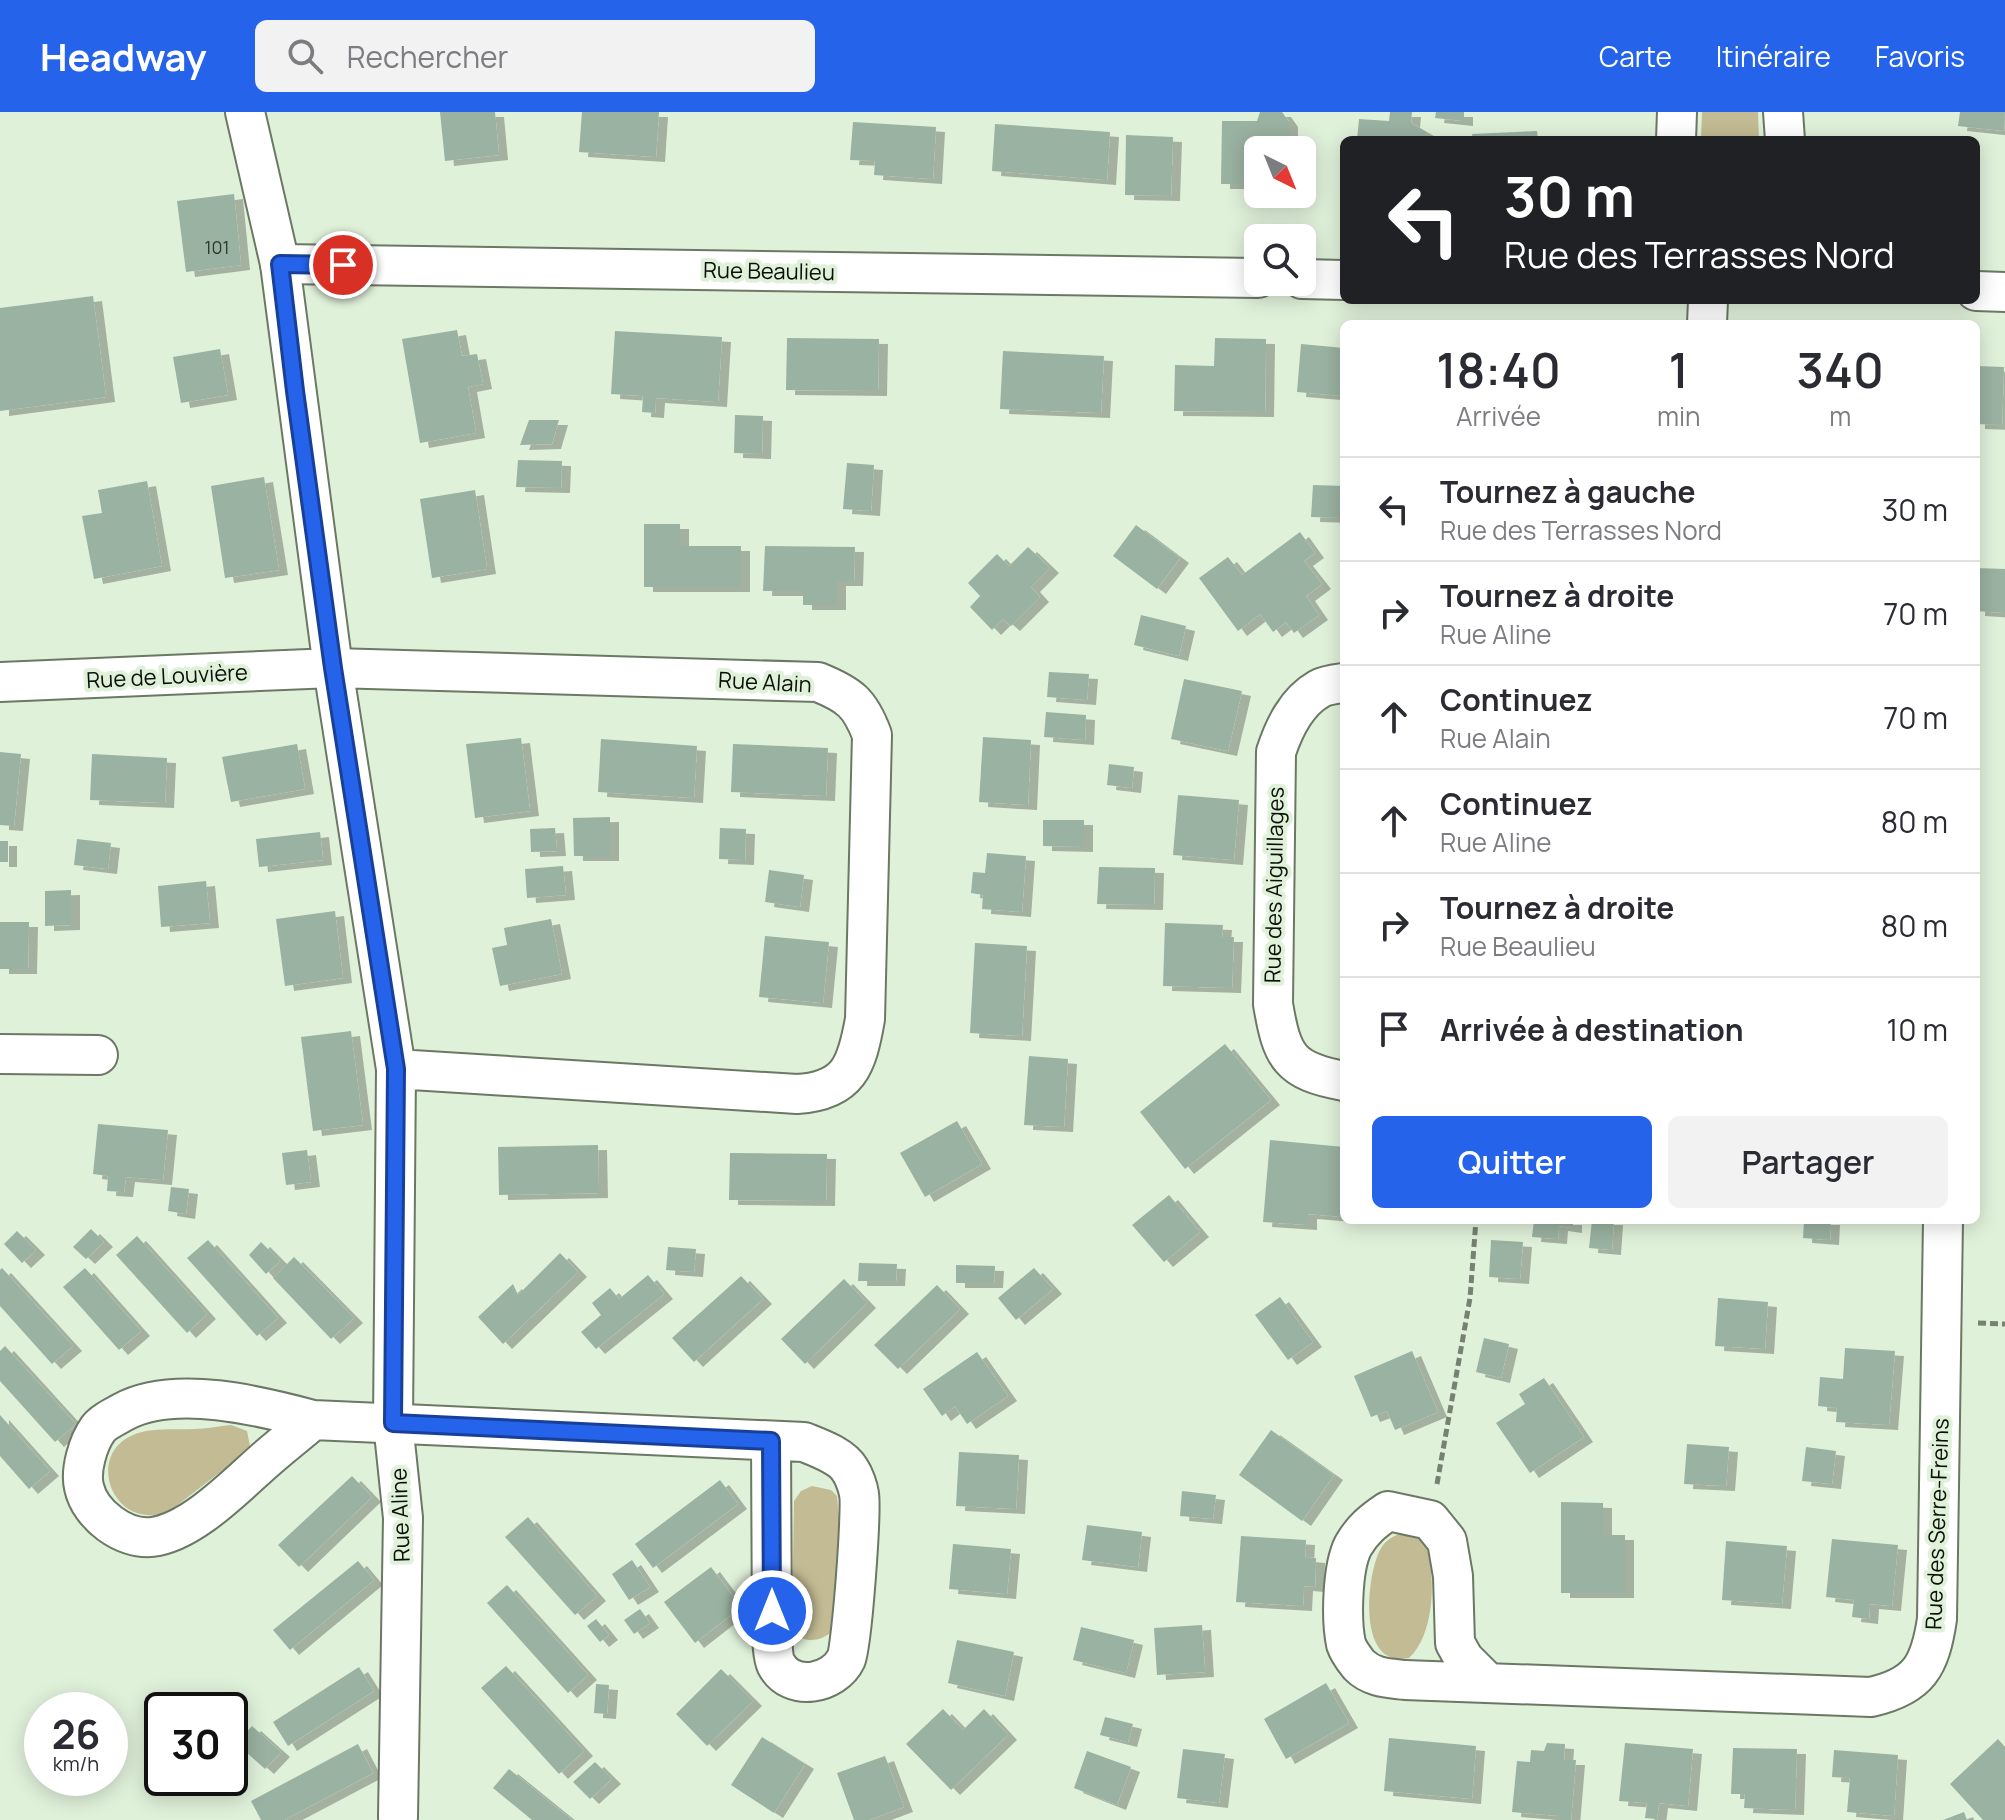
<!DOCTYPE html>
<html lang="fr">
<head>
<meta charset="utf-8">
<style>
	body { margin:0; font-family:Manrope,sans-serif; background:#f2f2f3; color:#2b2b33; height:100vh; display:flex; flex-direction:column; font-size:30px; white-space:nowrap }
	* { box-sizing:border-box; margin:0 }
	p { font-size:26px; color:#7c7c81 }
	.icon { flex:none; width:44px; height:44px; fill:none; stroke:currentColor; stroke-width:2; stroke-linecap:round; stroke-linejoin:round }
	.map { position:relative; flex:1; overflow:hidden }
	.side { position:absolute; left:1340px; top:208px; width:640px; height:904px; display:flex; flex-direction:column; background:#fff; border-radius:12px; box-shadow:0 4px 20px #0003 }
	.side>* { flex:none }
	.banner { position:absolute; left:1340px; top:24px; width:640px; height:168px; border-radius:12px; box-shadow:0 4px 20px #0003; background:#202124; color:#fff; overflow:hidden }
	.needle { width:52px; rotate:137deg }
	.buttons { position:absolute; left:1244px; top:24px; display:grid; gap:16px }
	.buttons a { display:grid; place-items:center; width:72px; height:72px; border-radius:12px; background:#fff; box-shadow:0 4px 20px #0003; font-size:40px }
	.speed { position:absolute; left:24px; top:1580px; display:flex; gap:16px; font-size:40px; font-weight:700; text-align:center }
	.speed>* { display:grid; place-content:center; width:104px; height:104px; border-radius:50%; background:#fff; box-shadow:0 4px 20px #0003; line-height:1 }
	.speed small { font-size:20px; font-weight:400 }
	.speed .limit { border:4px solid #111; border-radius:12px; background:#fff; color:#111 }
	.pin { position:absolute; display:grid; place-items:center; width:68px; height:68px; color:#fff; margin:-34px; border:4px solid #fff; border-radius:50%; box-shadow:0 2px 8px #0007 }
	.me { position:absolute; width:88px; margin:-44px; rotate:0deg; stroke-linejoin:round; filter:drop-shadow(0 0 6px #0008) }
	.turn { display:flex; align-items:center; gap:28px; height:168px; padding:0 32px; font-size:36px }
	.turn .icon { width:104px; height:104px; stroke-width:2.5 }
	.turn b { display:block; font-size:56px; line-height:68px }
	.eta { display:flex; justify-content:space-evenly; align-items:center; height:136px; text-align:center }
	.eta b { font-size:48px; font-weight:600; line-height:56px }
	.button { display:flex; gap:16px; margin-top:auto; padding:16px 32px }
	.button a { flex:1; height:92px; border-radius:12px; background:#2563eb; color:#fff; font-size:32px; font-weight:600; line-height:92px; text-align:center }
	.button a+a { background:#f2f2f3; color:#2b2b33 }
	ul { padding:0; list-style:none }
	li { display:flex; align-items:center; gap:24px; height:104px; padding:0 32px; border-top:2px solid #e1e1e2 }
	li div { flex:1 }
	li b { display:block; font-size:30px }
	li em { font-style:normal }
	header { display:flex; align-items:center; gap:48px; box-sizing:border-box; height:112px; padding:0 40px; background:#2563eb; color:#fff }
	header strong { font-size:38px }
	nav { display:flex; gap:44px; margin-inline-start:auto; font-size:28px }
	.search { width:560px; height:72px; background:#f2f2f3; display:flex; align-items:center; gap:20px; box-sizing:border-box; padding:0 28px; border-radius:12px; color:#7c7c81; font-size:30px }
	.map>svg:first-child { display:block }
	.green { fill:#c2bb93 }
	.building { fill:#9ab2a2; filter:url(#shadow) }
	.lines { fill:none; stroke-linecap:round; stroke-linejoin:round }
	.minor-casing { stroke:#6a7864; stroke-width:42 }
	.path { stroke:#768172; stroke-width:5; stroke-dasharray:8 4; stroke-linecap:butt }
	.minor { stroke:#fff; stroke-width:38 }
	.route-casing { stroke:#184099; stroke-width:20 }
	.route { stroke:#2563eb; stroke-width:14 }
	.labels { text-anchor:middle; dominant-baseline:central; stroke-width:8; stroke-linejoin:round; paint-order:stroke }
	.number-label { font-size:18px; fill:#2f382f }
	.street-label { font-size:22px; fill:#0b1009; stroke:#e0f1da }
</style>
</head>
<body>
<header>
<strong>Headway</strong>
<div class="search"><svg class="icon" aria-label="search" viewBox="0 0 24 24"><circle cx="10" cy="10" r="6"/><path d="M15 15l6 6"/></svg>Rechercher</div>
<nav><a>Carte</a><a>Itinéraire</a><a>Favoris</a></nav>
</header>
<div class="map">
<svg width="2005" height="1708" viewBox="0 0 2005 1708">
	<defs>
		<filter id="shadow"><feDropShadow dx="9" dy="5" stdDeviation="0" flood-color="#0004"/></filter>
	</defs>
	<rect width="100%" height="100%" fill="#e0f1da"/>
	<g class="green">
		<polygon points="1702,0 1758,0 1759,28 1701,28"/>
		<path d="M231,1313L247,1319L250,1334L245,1341L171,1398C115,1424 83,1344 133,1323C150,1315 175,1318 194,1317C206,1317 219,1314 231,1313Z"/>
		<path d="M812,1374L831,1378L837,1384L839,1407L833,1519C820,1530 804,1532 792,1519V1506L794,1389L801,1379Z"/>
		<path d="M1405,1421L1413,1422L1426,1432C1436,1465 1435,1522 1409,1546C1403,1547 1395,1548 1390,1545C1360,1532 1368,1461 1380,1438C1385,1428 1395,1422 1405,1421Z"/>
	</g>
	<g class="building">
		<polygon points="440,0 495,0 499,43 445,49"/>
		<polygon points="582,0 659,0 656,45 579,40"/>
		<polygon points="1260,0 1282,0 1289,10 1289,38 1258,38 1258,72 1221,72 1222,9 1257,9"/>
		<polygon points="1390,0 1412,0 1411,11 1425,19 1425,28 1357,28 1359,7 1389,9"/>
		<polygon points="1436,0 1464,0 1464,9 1435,6"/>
		<polygon points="1960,0 2005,0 2004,19 1958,14"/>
		<polygon points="853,10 936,15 933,67 874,63 875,49 850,48"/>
		<polygon points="995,12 1110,20 1107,68 992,59"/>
		<polygon points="1537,19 1538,28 1473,28 1472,22"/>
		<polygon points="1126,23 1173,25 1171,84 1125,83"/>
		<polygon points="234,82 241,153 186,160 177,89"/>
		<polygon points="93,184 106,285 0,299 0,196"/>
		<polygon points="457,218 462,244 477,242 483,272 468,275 476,321 420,331 402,227"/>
		<polygon points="615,219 722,225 718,290 656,286 655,301 642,300 643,284 611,282"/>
		<polygon points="787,226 879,227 878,279 786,278"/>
		<polygon points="1215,226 1266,227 1265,300 1174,299 1175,253 1214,254"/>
		<polygon points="1301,232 1344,236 1344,284 1297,280"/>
		<polygon points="220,237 228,283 181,291 173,245"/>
		<polygon points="1003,239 1104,244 1101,301 1000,297"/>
		<polygon points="1976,254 2004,255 2002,313 1976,312"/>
		<polygon points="735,303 763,304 762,342 734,341"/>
		<polygon points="529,308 559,308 552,332 520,333"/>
		<polygon points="518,348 562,349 561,376 516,375"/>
		<polygon points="847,351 874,353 871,399 843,397"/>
		<polygon points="264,365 279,458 225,466 211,374"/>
		<polygon points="147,369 162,454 94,467 82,404 102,401 98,378"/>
		<polygon points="1313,373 1344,374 1344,406 1311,405"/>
		<polygon points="475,378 487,457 432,466 420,387"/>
		<polygon points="644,412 680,412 680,434 741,434 741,475 644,475"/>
		<polygon points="1136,413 1180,446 1157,477 1113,444"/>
		<polygon points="1300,420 1315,441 1304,449 1322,472 1306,484 1319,503 1294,521 1286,510 1273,520 1260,502 1238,519 1199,466 1228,445 1242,463"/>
		<polygon points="765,434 855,435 854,469 837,469 837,493 803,493 803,479 763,479"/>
		<polygon points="1028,435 1050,456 1031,475 1040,485 1011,514 1003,507 992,518 970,495 980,484 968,471 997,442 1009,454"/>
		<polygon points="1976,456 2005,457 2005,501 1976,499"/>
		<polygon points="1141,503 1186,514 1179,544 1134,533"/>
		<polygon points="1049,560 1089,562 1087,588 1047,585"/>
		<polygon points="1184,567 1242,579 1228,639 1171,627"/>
		<polygon points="1046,600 1086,603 1085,628 1044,625"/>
		<polygon points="983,625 1031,628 1028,693 979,690"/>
		<polygon points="521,626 530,699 475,706 466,632"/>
		<polygon points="601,627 697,634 694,686 598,680"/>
		<polygon points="297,632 305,677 231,690 222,645"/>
		<polygon points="733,632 828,636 826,684 731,680"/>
		<polygon points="0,640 21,642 14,714 0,713"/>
		<polygon points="92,642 167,646 165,691 90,688"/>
		<polygon points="1109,652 1134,655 1132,676 1107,673"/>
		<polygon points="1178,683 1239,688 1234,748 1173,743"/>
		<polygon points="610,705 610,744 574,744 573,706"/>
		<polygon points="1043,708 1084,708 1084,735 1043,734"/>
		<polygon points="555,716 557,739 531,740 530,717"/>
		<polygon points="720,716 746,717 745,748 719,747"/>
		<polygon points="320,720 323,748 259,755 256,727"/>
		<polygon points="77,727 111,731 108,757 74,753"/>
		<rect x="0" y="729" width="8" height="21"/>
		<polygon points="987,741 1026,744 1022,800 982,797 983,783 971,781 973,760 985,761"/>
		<polygon points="563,754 566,783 527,786 525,757"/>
		<polygon points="1099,755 1155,756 1154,793 1097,792"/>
		<polygon points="769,758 804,763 800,795 765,790"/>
		<polygon points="206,769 210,811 161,815 158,774"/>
		<polygon points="71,778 71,813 45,814 45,779"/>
		<polygon points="335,799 343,866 285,874 276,807"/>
		<polygon points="551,807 562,862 500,874 492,836 507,833 504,816"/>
		<polygon points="0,810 29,810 28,857 0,857"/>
		<polygon points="1165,811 1223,813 1222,825 1234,825 1232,876 1163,874"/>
		<polygon points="765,824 829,830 823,891 759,885"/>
		<polygon points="975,831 1027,834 1022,924 970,921"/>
		<polygon points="351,919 363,1013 313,1019 301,925"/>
		<polygon points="1225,932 1271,988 1185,1057 1140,1000"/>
		<polygon points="1029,944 1068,947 1064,1015 1024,1013"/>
		<polygon points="957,1009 982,1052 925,1085 900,1041"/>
		<polygon points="98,1012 168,1018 163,1068 126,1065 124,1080 107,1079 108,1064 93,1062"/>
		<polygon points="1270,1028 1344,1035 1344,1105 1308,1102 1308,1113 1263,1110"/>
		<polygon points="598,1033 599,1081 499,1083 498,1035"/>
		<polygon points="307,1038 311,1070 286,1073 282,1041"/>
		<polygon points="730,1041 827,1042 826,1089 729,1088"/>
		<polygon points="171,1075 189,1077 186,1102 168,1099"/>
		<polygon points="1169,1083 1200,1120 1164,1150 1132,1113"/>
		<polygon points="1534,1108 1573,1108 1573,1116 1559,1114 1558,1127 1532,1125"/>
		<polygon points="1592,1108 1614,1108 1612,1138 1589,1136"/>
		<polygon points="1804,1108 1831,1108 1830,1128 1803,1126"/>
		<polygon points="91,1117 104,1130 86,1147 73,1135"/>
		<polygon points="17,1119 36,1138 22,1151 4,1132"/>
		<polygon points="137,1124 207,1202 187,1221 116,1143"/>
		<polygon points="208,1128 278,1206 257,1224 187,1146"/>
		<polygon points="1491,1128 1523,1130 1520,1167 1489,1165"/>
		<polygon points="261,1130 280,1149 266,1162 249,1143"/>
		<polygon points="668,1135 696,1137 694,1160 666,1158"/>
		<polygon points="560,1141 578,1160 503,1232 478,1205 513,1172 518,1183"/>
		<polygon points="294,1145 354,1206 331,1227 273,1166"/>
		<polygon points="859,1151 897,1152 896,1169 858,1169"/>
		<polygon points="956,1153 995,1154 994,1171 956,1171"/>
		<polygon points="2,1156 73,1234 52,1252 0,1194 0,1158"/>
		<polygon points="85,1156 141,1219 119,1238 63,1175"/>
		<polygon points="1034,1156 1053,1177 1016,1208 998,1186"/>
		<polygon points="648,1163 664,1182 596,1237 581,1220 601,1203 592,1191 610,1176 619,1187"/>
		<polygon points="741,1164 763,1187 694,1250 672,1226"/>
		<polygon points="844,1167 867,1191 805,1252 781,1227"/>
		<polygon points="937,1173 960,1197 898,1257 874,1233"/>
		<polygon points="1280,1185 1313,1230 1288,1248 1255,1203"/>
		<polygon points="1718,1186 1768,1190 1765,1237 1715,1234"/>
		<polygon points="1484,1226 1509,1232 1501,1266 1476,1260"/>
		<polygon points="5,1234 76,1312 55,1330 0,1269 0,1239"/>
		<polygon points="1845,1236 1895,1239 1889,1313 1836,1310 1837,1296 1818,1294 1820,1265 1843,1267"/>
		<polygon points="1412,1239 1438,1300 1395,1318 1387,1299 1371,1305 1354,1264"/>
		<polygon points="977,1240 1008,1284 967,1312 955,1294 942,1304 923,1277"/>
		<polygon points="1544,1266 1584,1325 1530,1361 1496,1311 1525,1292 1519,1282"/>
		<polygon points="0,1303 50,1359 29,1377 0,1344"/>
		<polygon points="1271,1318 1334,1363 1302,1409 1239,1363"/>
		<polygon points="1687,1332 1729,1335 1726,1374 1684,1372"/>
		<polygon points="1806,1335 1836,1339 1832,1372 1802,1369"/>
		<polygon points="959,1340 1019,1343 1016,1397 956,1394"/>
		<polygon points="352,1364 372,1385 299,1455 278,1433"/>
		<polygon points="720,1368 738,1392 653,1456 635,1432"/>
		<polygon points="1182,1379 1216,1383 1213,1407 1180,1404"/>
		<polygon points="1561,1390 1603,1391 1603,1423 1625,1423 1625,1481 1561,1481"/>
		<polygon points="528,1405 597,1484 575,1503 505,1425"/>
		<polygon points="1087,1413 1142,1420 1138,1455 1082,1448"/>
		<polygon points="1241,1424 1306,1428 1305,1445 1316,1446 1315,1475 1304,1474 1303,1494 1236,1490"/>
		<polygon points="1832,1427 1898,1433 1892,1494 1870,1492 1869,1507 1852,1505 1854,1488 1826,1485"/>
		<polygon points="1726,1429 1787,1434 1782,1492 1722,1488"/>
		<polygon points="953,1432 1011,1437 1007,1482 949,1477"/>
		<polygon points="632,1448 650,1475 629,1488 612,1462"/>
		<polygon points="358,1449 374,1468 290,1538 273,1518"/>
		<polygon points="711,1455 741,1495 695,1531 664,1490"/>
		<polygon points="507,1473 588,1563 568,1581 487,1491"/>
		<polygon points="640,1497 650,1511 634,1522 624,1508"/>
		<polygon points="596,1507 609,1523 600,1530 587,1514"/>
		<polygon points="1202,1513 1205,1560 1157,1563 1154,1516"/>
		<polygon points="1081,1515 1134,1528 1126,1561 1073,1548"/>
		<polygon points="957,1528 1014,1540 1005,1584 948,1571"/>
		<polygon points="506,1554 584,1639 559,1662 481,1576"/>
		<polygon points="359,1555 374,1579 288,1634 273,1610"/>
		<polygon points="721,1557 753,1589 707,1634 676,1602"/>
		<polygon points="1326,1571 1349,1611 1286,1647 1264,1607"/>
		<polygon points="596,1572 609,1573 607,1602 594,1601"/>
		<polygon points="943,1597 963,1618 984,1597 1008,1623 951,1678 906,1632"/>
		<polygon points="1105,1605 1133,1612 1128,1630 1100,1623"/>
		<polygon points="252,1614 281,1640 265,1657 236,1631"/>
		<polygon points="762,1625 805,1652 774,1701 731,1673"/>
		<polygon points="1389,1626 1476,1634 1472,1687 1384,1679"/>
		<polygon points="1998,1627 2005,1635 2005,1708 1983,1708 1950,1672"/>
		<polygon points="1547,1631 1565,1632 1564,1648 1576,1648 1571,1708 1560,1708 1560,1704 1512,1700 1517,1649 1530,1650 1531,1638 1544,1639"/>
		<polygon points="1625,1631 1693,1637 1688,1694 1659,1691 1657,1707 1645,1706 1647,1691 1619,1689"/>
		<polygon points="358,1632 373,1661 284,1708 261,1708 251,1689"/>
		<polygon points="1733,1636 1797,1637 1795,1698 1744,1696 1745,1682 1731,1682"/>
		<polygon points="1183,1637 1225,1642 1219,1691 1177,1686"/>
		<polygon points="1834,1638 1898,1643 1894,1704 1847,1700 1850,1666 1832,1665"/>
		<polygon points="1087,1639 1131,1655 1117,1693 1074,1676"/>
		<polygon points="885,1644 904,1695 869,1708 854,1708 837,1661"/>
		<polygon points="595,1650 612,1667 590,1687 573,1670"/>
		<polygon points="509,1657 572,1708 532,1708 493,1676"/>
		<polygon points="1964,1700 1967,1708 1943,1708"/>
	</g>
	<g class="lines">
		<g class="minor-casing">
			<g id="minor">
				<polyline points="1783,0 1785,28"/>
				<polyline points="1676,28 1677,0"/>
				<polyline points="280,152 1258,166"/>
				<polyline points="1302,167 1344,168"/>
				<polyline points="1976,179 2005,180"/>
				<polyline points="1707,212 1708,188"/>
				<polyline points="0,570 333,556 280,152 245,0"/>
				<path d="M1344,571C1336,572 1326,573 1319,577C1296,590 1284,616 1276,640L1273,892C1282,945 1289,959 1344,969"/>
				<polyline points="0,942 98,943"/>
				<path d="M396,957L797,982C849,979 857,953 865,907L872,623C860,591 850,583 818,570L333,556L396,957L393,1311L403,1406L398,1705"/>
				<path d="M313,1308C299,1320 285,1331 271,1343C240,1369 194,1420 152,1425C124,1428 90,1403 84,1375C80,1358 88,1331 98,1317C103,1310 116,1304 123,1300C174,1272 261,1294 313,1308L804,1330C819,1336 842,1344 850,1358C854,1364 858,1375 859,1382C862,1397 852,1534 846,1547C834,1572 791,1581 776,1552C773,1546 773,1535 772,1528L771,1329"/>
				<path d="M1487,1570L1464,1547L1455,1531L1453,1464L1447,1429L1430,1408L1388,1399C1373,1409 1362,1418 1353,1434C1342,1456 1341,1508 1346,1532C1348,1538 1355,1548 1359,1553C1372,1566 1388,1566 1405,1568L1871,1585C1919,1574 1930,1554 1937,1507L1943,1108"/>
			</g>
		</g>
		<g class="path">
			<polyline points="1978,1211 2005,1212"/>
			<polyline points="1437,1372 1470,1186 1476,1108"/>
		</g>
		<use href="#minor" class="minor"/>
	</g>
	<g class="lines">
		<g class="route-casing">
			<polyline id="route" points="343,153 280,152 295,279 333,556 396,957 393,1311 771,1329 772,1499"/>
		</g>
		<use href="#route" class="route"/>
	</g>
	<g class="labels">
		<g class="number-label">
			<text x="217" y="135">101</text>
		</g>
		<g class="street-label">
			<text transform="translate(769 159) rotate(1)">Rue Beaulieu</text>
			<text transform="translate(167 564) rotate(-3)">Rue de Louvière</text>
			<text transform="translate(765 570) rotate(3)">Rue Alain</text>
			<text transform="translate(1274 773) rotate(-89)">Rue des Aiguillages</text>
			<text transform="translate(400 1403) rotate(-92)">Rue Aline</text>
			<text transform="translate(1937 1412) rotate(-88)">Rue des Serre-Freins</text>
		</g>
	</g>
</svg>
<div class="buttons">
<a><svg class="needle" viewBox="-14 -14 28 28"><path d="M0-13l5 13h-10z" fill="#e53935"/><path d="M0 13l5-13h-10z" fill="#7c7c81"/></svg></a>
<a><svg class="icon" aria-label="search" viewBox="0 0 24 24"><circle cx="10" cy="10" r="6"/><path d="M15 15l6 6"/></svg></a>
</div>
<div class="speed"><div>26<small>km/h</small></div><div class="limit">30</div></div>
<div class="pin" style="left:343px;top:153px;background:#d93025"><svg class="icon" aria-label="arrive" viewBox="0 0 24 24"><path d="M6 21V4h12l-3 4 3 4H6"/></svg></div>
<svg class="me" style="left:772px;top:1499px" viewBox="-20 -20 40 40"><circle r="17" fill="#2563eb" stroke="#fff" stroke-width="3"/><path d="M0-11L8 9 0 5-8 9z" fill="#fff"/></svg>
<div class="banner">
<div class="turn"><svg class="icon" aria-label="left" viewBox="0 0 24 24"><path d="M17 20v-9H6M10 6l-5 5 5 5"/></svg><div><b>30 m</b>Rue des Terrasses Nord</div></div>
</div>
<section class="side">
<div class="eta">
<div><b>18:40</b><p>Arrivée</p></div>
<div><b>1</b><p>min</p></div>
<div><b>340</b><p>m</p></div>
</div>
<ul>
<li><svg class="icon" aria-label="left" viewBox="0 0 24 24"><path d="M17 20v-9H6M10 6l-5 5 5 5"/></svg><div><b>Tournez à gauche</b><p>Rue des Terrasses Nord</p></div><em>30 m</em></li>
<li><svg class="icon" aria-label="right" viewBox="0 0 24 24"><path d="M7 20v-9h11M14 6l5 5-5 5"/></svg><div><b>Tournez à droite</b><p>Rue Aline</p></div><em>70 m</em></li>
<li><svg class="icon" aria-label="ahead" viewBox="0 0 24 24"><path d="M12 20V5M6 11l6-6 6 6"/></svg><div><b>Continuez</b><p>Rue Alain</p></div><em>70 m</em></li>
<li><svg class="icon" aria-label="ahead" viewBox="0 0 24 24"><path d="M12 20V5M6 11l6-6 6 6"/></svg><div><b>Continuez</b><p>Rue Aline</p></div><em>80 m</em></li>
<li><svg class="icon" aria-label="right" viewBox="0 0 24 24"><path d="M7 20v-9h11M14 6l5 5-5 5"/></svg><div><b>Tournez à droite</b><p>Rue Beaulieu</p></div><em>80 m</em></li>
<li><svg class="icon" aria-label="arrive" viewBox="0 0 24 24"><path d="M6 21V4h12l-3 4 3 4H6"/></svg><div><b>Arrivée à destination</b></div><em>10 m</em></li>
</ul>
<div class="button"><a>Quitter</a><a>Partager</a></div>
</section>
</div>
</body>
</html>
